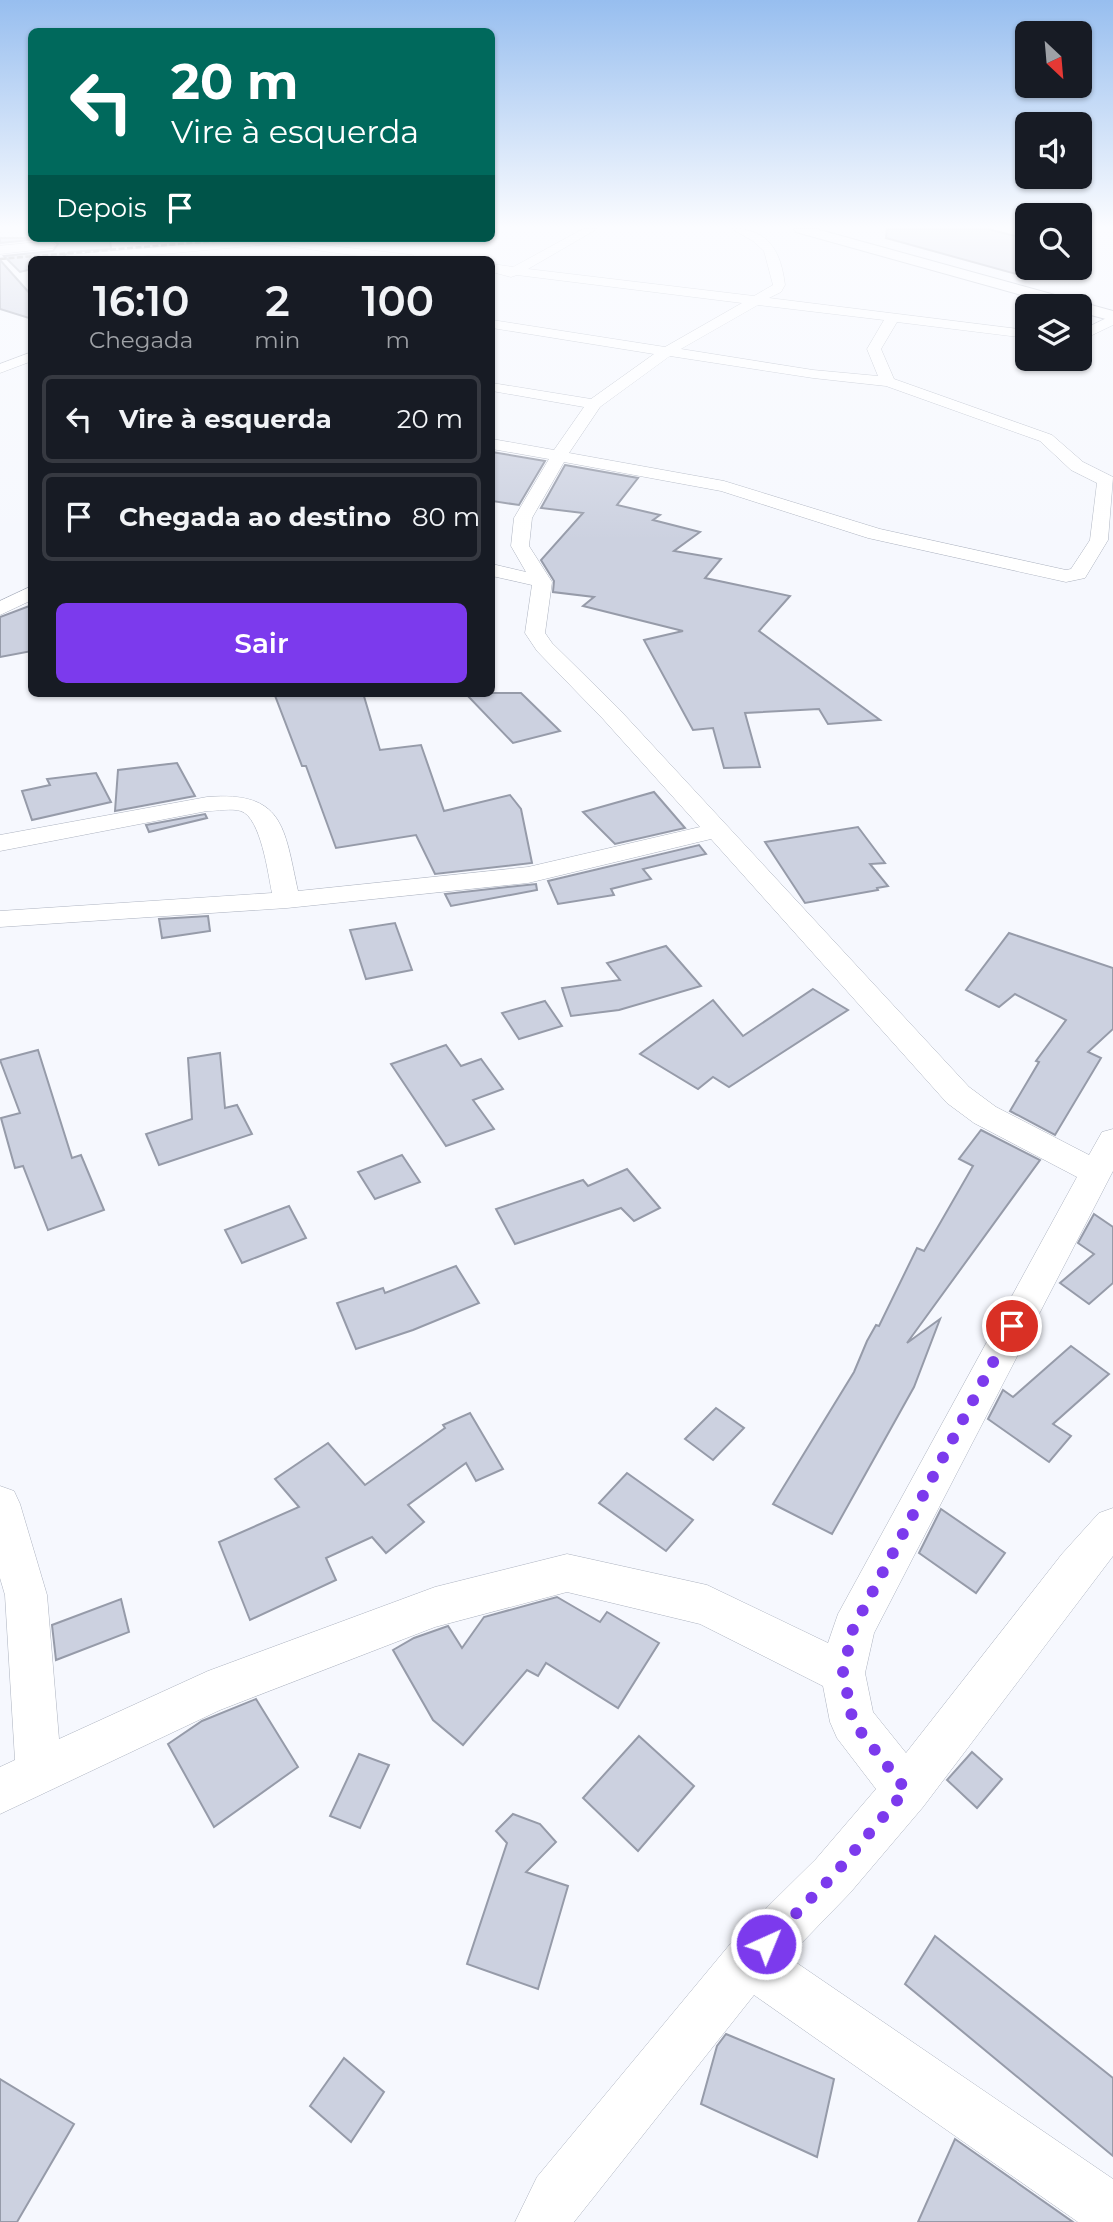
<!DOCTYPE html>
<html lang="pt">
<head>
<meta charset="utf-8">
<style>
	body { margin:0; font-family:Montserrat,sans-serif; background:#20242c; color:#f1f3f6; height:100vh; display:flex; flex-direction:column; font-size:26px; white-space:nowrap }
	* { box-sizing:border-box; margin:0 }
	p { font-size:23px; color:#9ea1a6 }
	.icon { flex:none; width:38px; height:38px; fill:none; stroke:currentColor; stroke-width:2; stroke-linecap:round; stroke-linejoin:round }
	.map { position:relative; flex:1; overflow:hidden }
	.panel { position:absolute; left:28px; top:256px; width:467px; height:441px; display:flex; flex-direction:column; background:#171b24; border-radius:10px; box-shadow:0 2px 5px #0004 }
	.panel>* { flex:none }
	.top-card { position:absolute; left:28px; top:28px; width:467px; height:214px; border-radius:10px; box-shadow:0 2px 5px #0004; background:#00695c; color:#fff; overflow:hidden }
	.needle { width:46px; rotate:154deg }
	.buttons { position:absolute; left:1015px; top:21px; display:grid; gap:14px }
	.buttons a { display:grid; place-items:center; width:77px; height:77px; border-radius:10px; background:#171b24; box-shadow:0 2px 5px #0004; font-size:35px }
	.pin { position:absolute; display:grid; place-items:center; width:60px; height:60px; color:#fff; margin:-30px; border:4px solid #fff; border-radius:50%; box-shadow:0 2px 7px #0007 }
	.me { position:absolute; width:77px; margin:-38px; rotate:44deg; stroke-linejoin:round; filter:drop-shadow(0 0 5px #0008) }
	.turn { display:flex; align-items:center; gap:24px; height:147px; padding:0 28px; font-size:32px }
	.turn .icon { width:91px; height:91px; stroke-width:2.5 }
	.turn b { display:block; font-size:49px; line-height:60px }
	.then { display:flex; align-items:center; height:66px; padding:0 28px; background:#0003; gap:14px; font-size:26px }
	.eta { display:flex; justify-content:space-evenly; align-items:center; height:119px; text-align:center }
	.eta b { font-size:42px; font-weight:600; line-height:49px }
	.action { display:flex; gap:14px; margin-top:auto; padding:14px 28px }
	.action a { flex:1; height:80px; border-radius:10px; background:#7c3aed; color:#fff; font-size:28px; font-weight:600; line-height:80px; text-align:center }
	ul { padding:0; list-style:none }
	li { display:flex; align-items:center; gap:21px; height:88px; margin:0 14px 10px; padding:0 14px; border:4px solid #363941; border-radius:10px }
	li div { flex:1 }
	li b { display:block; font-size:26px }
	li em { font-style:normal }
	.map>svg:first-child { display:block }
	.building { fill:#ccd1e0; stroke:#969ba9; stroke-width:2 }
	.lines { fill:none; stroke-linecap:round; stroke-linejoin:round }
	.street-casing { stroke:#adb3c0; stroke-width:1 }
	.secondary-casing { stroke:#adb3c0; stroke-width:2 }
	.street { fill:#fff; fill-rule:evenodd }
	.secondary { fill:#fff; fill-rule:evenodd }
	.rail { stroke:#87898e; stroke-width:2.5; stroke-dasharray:6 2.5; stroke-linecap:butt }
	.route { stroke:#7c3aed; stroke-width:12; stroke-dasharray:0 21.6 }
</style>
</head>
<body>
<div class="map">
<svg width="1113" height="2222" viewBox="0 0 1113 2222">
	<rect width="100%" height="100%" fill="#f6f8fe"/>
	<g class="building">
		<polygon points="887,229 988,229 1027,239 1027,277 886,238"/>
		<polygon points="0,238 110,238 111,249 69,252 60,259 32,259 32,269 20,272 4,256 53,251 58,244 49,238 0,243"/>
		<polygon points="0,260 32,296 32,319 0,309"/>
		<polygon points="492,452 545,461 519,505 492,501"/>
		<polygon points="565,465 638,478 617,505 660,515 653,520 700,532 674,551 721,559 705,578 790,596 759,631 880,720 828,724 819,709 745,713 760,767 724,768 713,728 693,730 644,640 683,631 583,606 594,597 553,592 554,581 541,560 583,513 541,508"/>
		<polygon points="32,605 32,651 0,657 0,617"/>
		<polygon points="274,693 363,693 380,750 421,745 444,811 510,795 521,809 532,863 435,874 416,835 336,848 306,766 302,766"/>
		<polygon points="465,693 521,693 560,731 513,743"/>
		<polygon points="177,763 195,796 115,811 118,770"/>
		<polygon points="96,773 111,802 32,820 22,791 50,785 47,779"/>
		<polygon points="654,792 685,828 615,844 583,812"/>
		<polygon points="205,814 207,818 149,832 146,825"/>
		<polygon points="858,827 885,863 870,864 888,886 877,888 878,890 805,903 765,842"/>
		<polygon points="699,845 706,854 643,869 651,879 611,889 614,895 558,904 548,881"/>
		<polygon points="536,884 537,890 451,906 445,894"/>
		<polygon points="208,916 210,931 162,938 159,919"/>
		<polygon points="395,923 412,970 366,979 350,930"/>
		<polygon points="1009,933 1113,968 1113,1029 1088,1052 1101,1058 1055,1135 1010,1111 1039,1062 1036,1061 1066,1020 1015,994 999,1007 966,990"/>
		<polygon points="666,946 701,986 619,1010 571,1016 562,988 620,980 607,963"/>
		<polygon points="813,989 848,1010 729,1087 713,1077 698,1089 640,1054 713,1000 743,1036"/>
		<polygon points="545,1001 562,1026 519,1039 502,1013"/>
		<polygon points="446,1045 461,1066 481,1059 503,1089 473,1100 494,1129 446,1146 391,1064"/>
		<polygon points="38,1050 72,1158 81,1155 104,1210 48,1230 23,1166 15,1168 1,1118 20,1113 0,1060"/>
		<polygon points="220,1053 225,1108 237,1105 252,1134 159,1165 146,1134 192,1119 188,1058"/>
		<polygon points="981,1130 1040,1160 907,1343 940,1319 914,1387 832,1534 773,1504 854,1372 867,1341 876,1325 879,1326 917,1248 924,1251 973,1166 959,1159"/>
		<polygon points="402,1155 420,1182 375,1199 358,1172"/>
		<polygon points="627,1169 660,1208 634,1221 621,1208 515,1244 496,1209 583,1180 588,1186"/>
		<polygon points="289,1206 306,1238 242,1263 225,1230"/>
		<polygon points="1094,1214 1113,1227 1113,1283 1089,1304 1060,1283 1094,1254 1078,1243"/>
		<polygon points="456,1266 479,1303 413,1330 356,1349 337,1303 383,1288 385,1293"/>
		<polygon points="1071,1346 1109,1374 1053,1424 1071,1436 1049,1462 988,1419 1003,1390 1013,1397"/>
		<polygon points="716,1408 744,1428 713,1460 685,1439"/>
		<polygon points="470,1413 503,1469 476,1481 466,1463 408,1505 424,1522 386,1553 372,1537 326,1558 336,1580 250,1620 219,1542 299,1507 275,1479 328,1443 365,1485 445,1428 443,1425"/>
		<polygon points="627,1473 693,1520 666,1551 599,1503"/>
		<polygon points="941,1509 1005,1553 976,1593 919,1553"/>
		<polygon points="557,1597 600,1622 607,1612 659,1643 618,1708 546,1663 538,1676 527,1670 463,1745 433,1720 393,1650 414,1638 448,1626 462,1648 484,1617"/>
		<polygon points="121,1599 129,1632 56,1660 52,1625"/>
		<polygon points="256,1699 298,1767 214,1827 168,1744 202,1721"/>
		<polygon points="639,1736 694,1786 638,1851 583,1798"/>
		<polygon points="972,1752 1002,1779 977,1808 947,1780"/>
		<polygon points="359,1754 389,1765 360,1828 330,1816"/>
		<polygon points="513,1814 540,1824 556,1842 526,1872 568,1886 538,1989 467,1964 507,1843 496,1831"/>
		<polygon points="935,1936 1113,2078 1113,2156 905,1984"/>
		<polygon points="726,2034 834,2079 817,2157 701,2104 717,2046"/>
		<polygon points="344,2058 384,2092 351,2142 310,2106"/>
		<polygon points="0,2079 74,2124 17,2222 0,2222"/>
		<polygon points="955,2139 1073,2222 918,2222"/>
	</g>
	<g class="lines">
		<g class="street-casing">
			<g id="street">
				<path d="M583,229H597L528,269L754,296L773,285L764,251L753,241L732,229C769,228 781,252 785,285L781,292L769,298L1027,330V338L897,322L881,349L894,379L1052,435L1083,462L1113,477L1108,540L1085,578L1066,582L868,538L721,491L564,462L532,518L529,546L552,582L545,633L552,643L619,709L969,1087L996,1107L1089,1155L1102,1132L1113,1129V1171L874,1633L865,1673L873,1712L906,1753L1062,1554L1099,1513L1113,1508V1556L923,1807L850,1893L788,1957L1113,2179V2222H1078L754,1995L574,2222H515L537,2177L731,1943L816,1859L876,1789L837,1738L830,1722L823,1686L700,1624L567,1592L435,1627L220,1710L0,1814V1767L15,1760L5,1595L0,1578V1486L14,1491L20,1504L47,1595L59,1739L208,1671L435,1587L567,1554L707,1585L828,1643L838,1614L1077,1177L974,1123L947,1103L711,839L528,883L287,908L0,927V911L272,893C268,874 261,818 241,811C231,808 217,811 207,811L0,851V835L207,797C284,791 284,827 298,891L528,867L700,827L603,719L537,651L525,633L532,585L492,576V564L526,572L511,546L514,518L549,459L492,449V439L554,450L584,407L492,391V383L591,399L654,354L492,328V320L665,347L742,303L517,275L511,277L492,272V264L513,267ZM758,305L884,320L867,349L878,376L813,370L681,349ZM670,356L813,378L886,386L1040,441L1071,470L1097,483L1090,540L1071,569L1066,570L880,529L724,481L569,453L600,407Z"/>
				<polygon points="259,238 304,238 296,242 412,255 418,259 381,259 271,244 109,259 63,259 69,255"/>
				<polygon points="49,241 55,245 53,248 0,254 0,246"/>
				<polygon points="1113,315 1113,325 1080,341 1080,331"/>
				<polygon points="32,352 32,361 0,373 0,364"/>
				<polygon points="32,586 32,600 0,615 0,601"/>
			</g>
		</g>
		<g class="secondary-casing">
			<polygon id="secondary" points="794,229 816,229 1113,311 1113,321 1080,312 1080,306 1061,306 796,232"/>
		</g>
		<use href="#street" class="street"/>
		<use href="#secondary" class="secondary"/>
		<polyline class="rail" points="0,259 250,238"/>
	</g>
	<linearGradient id="sky" x2="0" y2="1"><stop stop-color="#97beef"/><stop offset="0.42" stop-color="#fbfcff"/><stop offset="1" stop-color="#fbfcff" stop-opacity="0"/></linearGradient>
	<rect width="1113" height="540" fill="url(#sky)"/>
	<g class="lines">
		<polyline class="route" points="766,1944 833,1876 906,1790 853,1722 843,1672 853,1629 1012,1326"/>
	</g>
</svg>
<div class="buttons">
<a><svg class="needle" viewBox="-14 -14 28 28"><path d="M0-13l5 13h-10z" fill="#e53935"/><path d="M0 13l5-13h-10z" fill="#9ea1a6"/></svg></a>
<a><svg class="icon" aria-label="sound" viewBox="0 0 24 24"><path d="M4 9h4l5-4v14l-5-4H4zM17 9q2 3 0 6"/></svg></a>
<a><svg class="icon" aria-label="search" viewBox="0 0 24 24"><circle cx="10" cy="10" r="6"/><path d="M15 15l6 6"/></svg></a>
<a><svg class="icon" aria-label="layers" viewBox="0 0 24 24"><path d="M12 4l9 5-9 5-9-5zM3 14l9 5 9-5"/></svg></a>
</div>
<div class="pin" style="left:1012px;top:1326px;background:#d93025"><svg class="icon" aria-label="arrive" viewBox="0 0 24 24"><path d="M6 21V4h12l-3 4 3 4H6"/></svg></div>
<svg class="me" style="left:766px;top:1944px" viewBox="-20 -20 40 40"><circle r="17" fill="#7c3aed" stroke="#fff" stroke-width="3"/><path d="M0-11L8 9 0 5-8 9z" fill="#fff"/></svg>
<div class="top-card">
<div class="turn"><svg class="icon" aria-label="left" viewBox="0 0 24 24"><path d="M17 20v-9H6M10 6l-5 5 5 5"/></svg><div><b>20 m</b>Vire à esquerda</div></div>
<div class="then">Depois<svg class="icon" aria-label="arrive" viewBox="0 0 24 24"><path d="M6 21V4h12l-3 4 3 4H6"/></svg></div>
</div>
<section class="panel">
<div class="eta">
<div><b>16:10</b><p>Chegada</p></div>
<div><b>2</b><p>min</p></div>
<div><b>100</b><p>m</p></div>
</div>
<ul>
<li><svg class="icon" aria-label="left" viewBox="0 0 24 24"><path d="M17 20v-9H6M10 6l-5 5 5 5"/></svg><div><b>Vire à esquerda</b></div><em>20 m</em></li>
<li><svg class="icon" aria-label="arrive" viewBox="0 0 24 24"><path d="M6 21V4h12l-3 4 3 4H6"/></svg><div><b>Chegada ao destino</b></div><em>80 m</em></li>
</ul>
<div class="action"><a>Sair</a></div>
</section>
</div>
</body>
</html>
